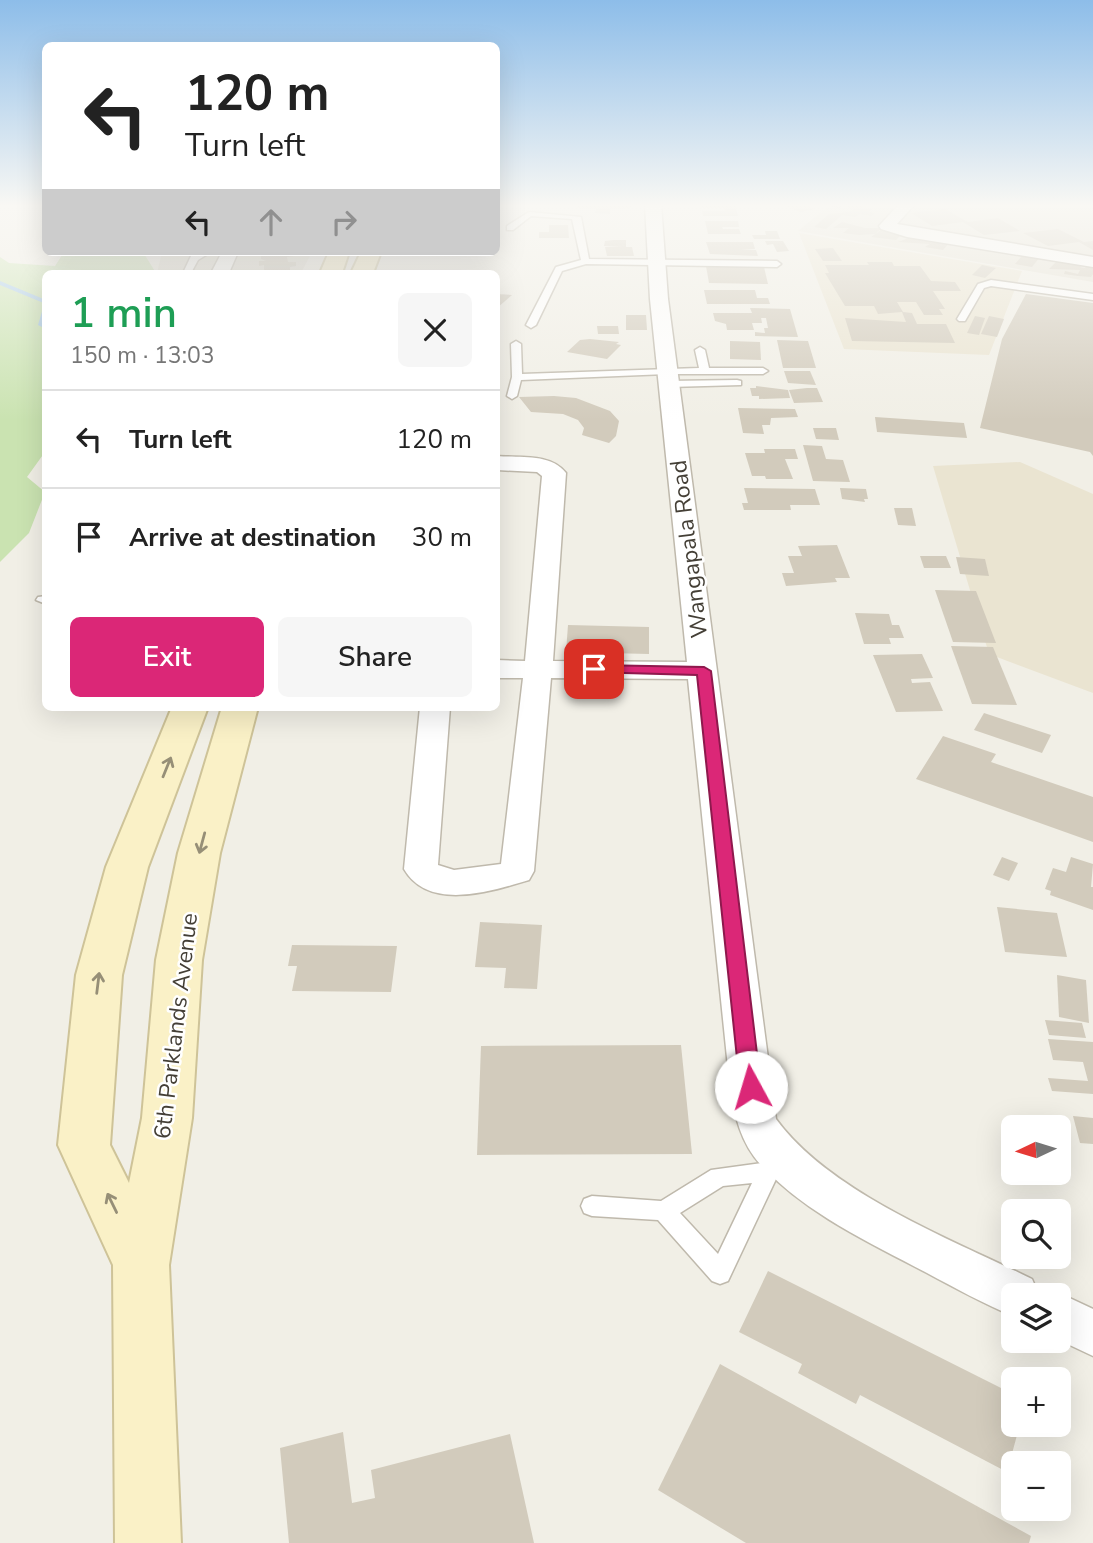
<!DOCTYPE html>
<html lang="en">
<head>
<meta charset="utf-8">
<style>
	body { margin:0; font-family:"Nunito Sans",sans-serif; background:#f6f6f6; color:#222; height:100vh; display:flex; flex-direction:column; font-size:26px; white-space:nowrap }
	* { box-sizing:border-box; margin:0 }
	p { font-size:23px; color:#767676 }
	.icon { flex:none; width:38px; height:38px; fill:none; stroke:currentColor; stroke-width:2; stroke-linecap:round; stroke-linejoin:round }
	.map { position:relative; flex:1; overflow:hidden }
	.side { position:absolute; left:42px; top:270px; width:458px; height:441px; display:flex; flex-direction:column; background:#fff; border-radius:10px; box-shadow:0 7px 28px #0002 }
	.side>* { flex:none }
	.guide { position:absolute; left:42px; top:42px; width:458px; height:214px; border-radius:10px; box-shadow:0 7px 28px #0002; background:#fff; color:#222; overflow:hidden }
	.needle { width:46px; rotate:266deg }
	.buttons { position:absolute; left:1001px; top:1115px; display:grid; gap:14px }
	.buttons a { display:grid; place-items:center; width:70px; height:70px; border-radius:10px; background:#fff; box-shadow:0 7px 28px #0002; font-size:35px }
	.pin { position:absolute; display:grid; place-items:center; width:60px; height:60px; color:#fff; margin:-30px; border-radius:14px; box-shadow:0 4px 10px #0006 }
	.me { position:absolute; width:77px; margin:-38px; rotate:354deg; stroke-linejoin:round; filter:drop-shadow(0 0 5px #0008) }
	.turn { display:flex; align-items:center; gap:24px; height:147px; padding:0 28px; font-size:32px }
	.turn .icon { width:91px; height:91px; stroke-width:2.5 }
	.turn b { display:block; font-size:49px; line-height:60px }
	.lanes { display:flex; align-items:center; height:66px; padding:0 28px; background:#0003; justify-content:center; gap:35px; direction:ltr }
	.lanes .off { opacity:.35 }
	.round { display:grid; place-items:center; flex:none; width:74px; height:74px; border-radius:10px; background:#f6f6f6 }
	.overview { display:flex; align-items:center; justify-content:space-between; height:119px; padding:0 28px }
	h1 { font-size:42px; font-weight:600; line-height:52px; color:#1e9e55 }
	.primary-button { display:flex; gap:14px; margin-top:auto; padding:14px 28px }
	.primary-button a { flex:1; height:80px; border-radius:10px; background:#db2777; color:#fff; font-size:28px; font-weight:600; line-height:80px; text-align:center }
	.primary-button a+a { background:#f6f6f6; color:#222 }
	ul { padding:0; list-style:none }
	li { display:flex; align-items:center; gap:21px; height:98px; padding:0 28px; border-top:2px solid #e0e0e0 }
	li div { flex:1 }
	li b { display:block; font-size:26px }
	li em { font-style:normal }
	.map>svg:first-child { display:block }
	.residential { fill:#e5e1d4 }
	.education { fill:#eae4d1 }
	.green { fill:#cae3b1 }
	.lines { fill:none; stroke-linecap:round; stroke-linejoin:round }
	.stream { fill:#a6cbea; fill-rule:evenodd }
	.building { fill:#d2cbbc }
	.lane-casing { stroke:#bfb9ac; stroke-width:3 }
	.street-casing { stroke:#bfb9ac; stroke-width:3 }
	.secondary-casing { stroke:#cec398; stroke-width:4 }
	.lane { fill:#fff; fill-rule:evenodd }
	.street { fill:#fff; fill-rule:evenodd }
	.secondary { fill:#faf1c7; fill-rule:evenodd }
	.oneway { stroke:#968f77 }
	.route { fill:#db2777; stroke:#8e194d; stroke-width:2 }
	.labels { text-anchor:middle; dominant-baseline:central; stroke-width:5; stroke-linejoin:round; paint-order:stroke }
	.street-label { font-size:23px; fill:#443f36; stroke:#fff }
</style>
</head>
<body>
<div class="map">
<svg width="1093" height="1543" viewBox="0 0 1093 1543">
	<rect width="100%" height="100%" fill="#f1efe6"/>
	<g class="residential">
		<polygon points="831,204 1093,204 1093,282 798,231"/>
		<polygon points="162,252 312,252 301,273 157,273"/>
	</g>
	<g class="education">
		<polygon points="799,233 1022,271 989,355 844,349"/>
		<polygon points="1020,462 1093,494 1093,693 989,654 933,466"/>
	</g>
	<polygon class="green" points="64,252 143,252 156,273 46,273 45,452 27,477 45,492 29,533 0,562 0,257 9,263 55,266"/>
	<g class="lines">
		<g class="stream">
			<polygon points="0,281 46,300 46,304 0,285"/>
			<polygon points="46,306 44,324 46,329 38,325 43,308"/>
		</g>
	</g>
	<g class="building">
		<polygon points="578,204 631,204 631,208 610,209 610,214 595,213 596,209 577,208"/>
		<polygon points="735,204 738,216 703,216 702,211 725,211 724,208 701,208 701,205"/>
		<polygon points="802,204 815,209 800,212 783,205"/>
		<polygon points="850,204 864,205 863,207 873,208 869,212 875,213 871,216 860,214 855,217 842,215 826,229 814,227 829,214 849,212 854,209 845,207"/>
		<polygon points="945,209 968,222 998,218 1020,231 984,235 963,222 932,226 911,213"/>
		<polygon points="705,221 738,221 739,227 722,227 723,229 739,229 741,234 708,234"/>
		<polygon points="842,222 865,228 882,228 875,234 859,235 843,233 849,228 833,228"/>
		<polygon points="549,225 568,225 569,238 539,238 539,232 549,232"/>
		<polygon points="1058,229 1084,242 1093,241 1093,250 1079,242 1048,246 1023,233"/>
		<polygon points="881,230 889,231 911,233 907,237 900,236 896,240 871,237"/>
		<polygon points="765,231 777,231 780,239 754,239 752,235 766,235"/>
		<polygon points="914,236 936,238 930,244 898,242"/>
		<polygon points="613,240 626,240 626,247 632,247 634,256 607,256 605,247 622,247 604,246 605,241"/>
		<polygon points="936,240 950,242 943,250 925,247"/>
		<polygon points="765,241 783,241 789,251 777,252 773,244 767,245"/>
		<polygon points="706,242 753,242 755,249 741,250 756,250 758,256 710,254"/>
		<polygon points="833,248 842,261 823,261 815,249"/>
		<polygon points="261,252 294,252 295,256 287,257 288,262 296,262 296,266 290,267 290,271 264,272 264,265 259,266 259,261 266,261 261,259"/>
		<polygon points="1028,255 1040,257 1032,267 1015,264 1021,257"/>
		<polygon points="1057,261 1083,264 1080,267 1085,268 1087,265 1093,266 1093,274 1091,277 1078,276 1064,274 1065,271 1078,274 1080,270 1049,269"/>
		<polygon points="867,262 892,262 894,266 920,266 931,281 955,282 961,291 933,291 945,309 939,309 943,315 924,315 916,302 897,302 903,312 912,313 917,324 946,324 955,343 852,341 845,318 906,322 902,312 878,314 874,306 845,306 825,273 829,273 825,265 869,265"/>
		<polygon points="982,265 996,268 985,278 972,275"/>
		<polygon points="706,266 764,267 768,284 709,283"/>
		<polygon points="704,290 755,290 757,298 768,298 770,304 707,304"/>
		<polygon points="497,294 512,295 497,308"/>
		<polygon points="1026,294 1093,303 1093,456 1090,452 980,428 1002,339"/>
		<polygon points="750,308 790,309 798,337 755,336 755,332 765,333 764,328 768,328 766,318 761,318 760,312 762,323 752,323 754,330 727,330 726,324 715,321 713,313 752,313"/>
		<polygon points="626,315 646,315 647,330 626,330"/>
		<polygon points="975,316 985,318 979,335 967,333"/>
		<polygon points="989,316 1004,319 997,337 981,334"/>
		<polygon points="597,326 618,326 619,334 598,334"/>
		<polygon points="590,339 619,342 616,344 621,345 607,359 567,352 580,340"/>
		<polygon points="777,340 808,341 816,368 783,368"/>
		<polygon points="730,341 760,342 761,360 730,359"/>
		<polygon points="784,371 810,371 816,385 788,383"/>
		<polygon points="756,386 788,390 790,398 759,399 759,396 752,396 750,388 756,388"/>
		<polygon points="807,388 817,388 823,402 794,403 789,390"/>
		<polygon points="554,396 576,398 610,411 619,421 616,436 609,443 582,435 584,428 578,420 563,414 531,412 519,397"/>
		<polygon points="738,408 795,409 798,417 771,418 770,425 762,425 764,434 743,433"/>
		<polygon points="875,417 964,423 967,438 877,432"/>
		<polygon points="813,428 836,428 839,440 816,439"/>
		<polygon points="803,445 822,446 826,459 843,460 850,482 813,481"/>
		<polygon points="764,449 795,449 798,459 785,459 793,479 766,479 765,476 752,476 745,453 765,453"/>
		<polygon points="744,488 815,489 820,505 790,505 791,510 744,510 742,503 748,503"/>
		<polygon points="840,488 866,489 868,499 864,499 865,502 842,499"/>
		<polygon points="894,508 912,508 916,526 898,525"/>
		<polygon points="837,545 850,578 835,578 837,582 786,586 782,573 794,573 788,556 802,556 798,546"/>
		<polygon points="920,556 946,556 951,568 924,568"/>
		<polygon points="956,557 985,559 989,576 960,574"/>
		<polygon points="935,590 976,591 996,643 953,642"/>
		<polygon points="855,613 889,614 892,625 899,625 904,638 889,638 891,644 864,644"/>
		<polygon points="568,625 649,627 649,654 566,652"/>
		<polygon points="951,646 993,647 1017,705 972,704"/>
		<polygon points="922,654 933,678 911,679 912,683 930,682 943,711 896,712 873,655"/>
		<polygon points="984,713 1051,735 1042,753 974,730"/>
		<polygon points="943,736 996,754 991,762 1093,797 1093,842 916,779"/>
		<polygon points="1002,857 1018,863 1009,881 993,875"/>
		<polygon points="1071,857 1093,864 1091,887 1093,887 1093,910 1050,895 1051,891 1045,889 1053,868 1066,872"/>
		<polygon points="997,907 1057,913 1067,957 1005,952"/>
		<polygon points="480,922 542,925 537,989 504,988 506,968 475,967"/>
		<polygon points="292,945 397,946 391,992 292,991 297,966 288,966"/>
		<polygon points="1057,975 1086,980 1089,1023 1059,1017"/>
		<polygon points="1045,1020 1082,1023 1086,1038 1049,1035"/>
		<polygon points="1048,1039 1093,1042 1093,1094 1052,1091 1048,1078 1088,1081 1083,1062 1053,1060"/>
		<polygon points="681,1045 692,1154 477,1155 481,1046"/>
		<polygon points="1073,1116 1093,1118 1093,1144 1080,1143"/>
		<polygon points="768,1271 1013,1394 1013,1424 1020,1424 1007,1472 860,1395 856,1404 798,1373 802,1364 739,1332"/>
		<polygon points="720,1364 1031,1536 1029,1543 746,1543 658,1490"/>
		<polygon points="343,1432 352,1503 375,1498 371,1470 510,1434 534,1543 289,1543 280,1448"/>
	</g>
	<g class="lines">
		<g class="lane-casing">
			<g id="lane">
				<polygon points="831,204 841,204 842,205 838,207"/>
				<polygon points="529,212 581,217 589,259 777,261 781,264 777,267 586,264 562,271 536,325 531,328 526,325 556,267 581,260 572,219 531,216 513,230 507,230 507,226"/>
				<polygon points="200,252 211,252 198,260 191,273 183,273 191,256"/>
				<polygon points="991,280 1093,294 1093,300 991,286 984,288 965,321 959,321 957,319 978,284"/>
				<polygon points="516,341 521,344 522,374 699,368 695,350 700,347 705,350 709,368 763,368 768,371 763,374 667,374 521,380 517,396 512,399 507,396 512,377 511,344"/>
				<polygon points="737,380 741,381 741,385 669,387 664,384 669,381"/>
				<polygon points="46,596 46,604 36,600 38,597"/>
				<path d="M780,1149L788,1151L791,1158L776,1179L728,1281L720,1284L712,1281L658,1220L592,1216L584,1213L581,1206L584,1199L592,1196L661,1201L711,1170L762,1163L772,1151ZM752,1183L718,1254L680,1213L723,1186Z"/>
			</g>
		</g>
		<g class="street-casing">
			<g id="street">
				<path d="M645,204H661L668,299L776,1119C830,1193 951,1239 1032,1279L1039,1295H1013V1316C984,1304 955,1288 927,1273C870,1243 805,1213 761,1165C740,1142 735,1116 730,1087L688,679L551,678L534,871L529,880C492,891 429,912 404,869L420,707H450L438,865L454,870L501,864L523,678H497V660L525,661L542,476L537,472L497,470V456C519,458 551,453 566,473L553,661L687,662L650,299Z"/>
				<polygon points="899,204 915,204 897,224 1093,257 1093,267 907,237 881,229 879,226"/>
				<polygon points="222,252 238,252 229,273 211,273"/>
				<polygon points="1059,1293 1093,1309 1093,1356 1059,1340 1059,1295 1055,1295"/>
			</g>
		</g>
		<g class="secondary-casing">
			<g id="secondary">
				<polygon points="329,252 349,252 342,273 320,273"/>
				<polygon points="361,252 381,252 373,273 351,273"/>
				<polygon points="172,707 208,707 148,867 122,975 110,1145 129,1183 142,1118 156,960 178,853 222,707 258,707 220,853 202,960 192,1118 169,1265 181,1543 115,1543 113,1265 58,1145 76,975 106,867"/>
			</g>
		</g>
		<use href="#lane" class="lane"/>
		<use href="#street" class="street"/>
		<use href="#secondary" class="secondary"/>
	</g>
	<defs><path id="oneway-shaft" d="M-6 0H5M1.5-3L5.5 0L1.5 3" fill="none" stroke-width="1.6" stroke-linecap="round" stroke-linejoin="round" transform="scale(1.75)"/></defs>
	<g class="oneway">
		<use href="#oneway-shaft" transform="translate(167 767) rotate(-68)"/>
		<use href="#oneway-shaft" transform="translate(202 843) rotate(105)"/>
		<use href="#oneway-shaft" transform="translate(98 983) rotate(-83)"/>
		<use href="#oneway-shaft" transform="translate(112 1203) rotate(-116)"/>
	</g>
	<linearGradient id="sky" x2="0" y2="1"><stop stop-color="#8dbde9"/><stop offset="0.49" stop-color="#f9f8f4"/><stop offset="1" stop-color="#f9f8f4" stop-opacity="0"/></linearGradient>
	<rect width="1093" height="420" fill="url(#sky)"/>
	<polygon class="route" points="594,665 704,667 711,671 761,1087 758,1093 751,1095 743,1093 740,1087 697,675 588,672 586,669 588,666"/>
	<g class="labels">
		<g class="street-label">
			<text transform="translate(689 549) rotate(-97)">Wangapala Road</text>
			<text transform="translate(176 1026) rotate(-83)">6th Parklands Avenue</text>
		</g>
	</g>
</svg>
<div class="buttons">
<a><svg class="needle" viewBox="-14 -14 28 28"><path d="M0-13l5 13h-10z" fill="#e53935"/><path d="M0 13l5-13h-10z" fill="#767676"/></svg></a>
<a><svg class="icon" aria-label="search" viewBox="0 0 24 24"><circle cx="10" cy="10" r="6"/><path d="M15 15l6 6"/></svg></a>
<a><svg class="icon" aria-label="layers" viewBox="0 0 24 24"><path d="M12 4l9 5-9 5-9-5zM3 14l9 5 9-5"/></svg></a>
<a>+</a>
<a>−</a>
</div>
<div class="pin" style="left:594px;top:669px;background:#d93025"><svg class="icon" aria-label="arrive" viewBox="0 0 24 24"><path d="M6 21V4h12l-3 4 3 4H6"/></svg></div>
<svg class="me" style="left:751px;top:1087px" viewBox="-20 -20 40 40"><circle r="19" fill="#fff"/><path d="M0-13L10 11 0 6-10 11z" fill="#db2777"/></svg>
<div class="guide">
<div class="turn"><svg class="icon" aria-label="left" viewBox="0 0 24 24"><path d="M17 20v-9H6M10 6l-5 5 5 5"/></svg><div><b>120 m</b>Turn left</div></div>
<div class="lanes"><svg class="icon" aria-label="left" viewBox="0 0 24 24"><path d="M17 20v-9H6M10 6l-5 5 5 5"/></svg><svg class="icon off" aria-label="ahead" viewBox="0 0 24 24"><path d="M12 20V5M6 11l6-6 6 6"/></svg><svg class="icon off" aria-label="right" viewBox="0 0 24 24"><path d="M7 20v-9h11M14 6l5 5-5 5"/></svg></div>
</div>
<section class="side">
<div class="overview"><div><h1>1 min</h1><p>150 m · 13:03</p></div><a class="round"><svg class="icon" aria-label="close" viewBox="0 0 24 24"><path d="M6 6l12 12M18 6L6 18"/></svg></a></div>
<ul>
<li><svg class="icon" aria-label="left" viewBox="0 0 24 24"><path d="M17 20v-9H6M10 6l-5 5 5 5"/></svg><div><b>Turn left</b></div><em>120 m</em></li>
<li><svg class="icon" aria-label="arrive" viewBox="0 0 24 24"><path d="M6 21V4h12l-3 4 3 4H6"/></svg><div><b>Arrive at destination</b></div><em>30 m</em></li>
</ul>
<div class="primary-button"><a>Exit</a><a>Share</a></div>
</section>
</div>
</body>
</html>
